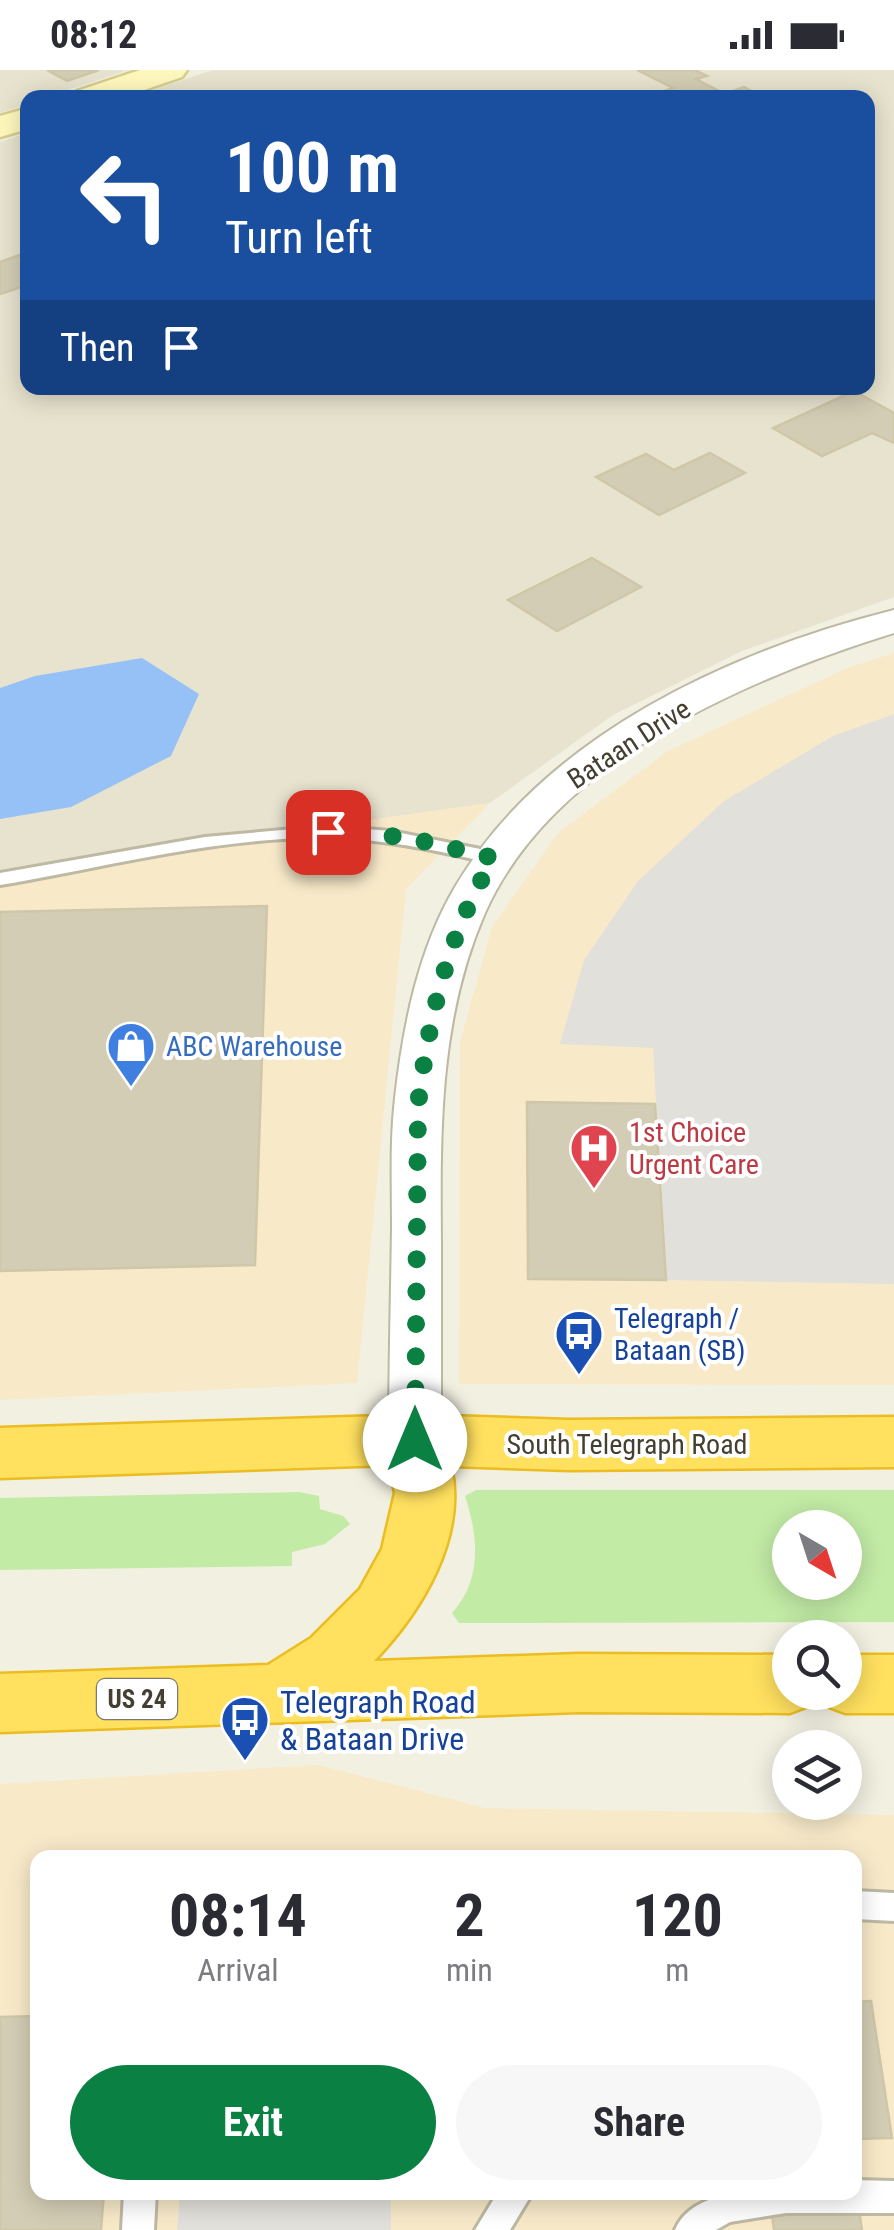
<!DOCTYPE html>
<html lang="en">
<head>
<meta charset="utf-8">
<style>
	body { margin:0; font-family:"Roboto Condensed",sans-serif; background:#f7f7f7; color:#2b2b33; height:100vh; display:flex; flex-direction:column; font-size:38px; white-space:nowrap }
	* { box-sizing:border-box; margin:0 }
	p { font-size:32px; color:#7c7c81 }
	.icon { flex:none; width:55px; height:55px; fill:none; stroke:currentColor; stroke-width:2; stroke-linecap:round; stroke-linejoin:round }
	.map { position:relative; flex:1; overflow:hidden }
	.drawer { position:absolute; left:30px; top:1780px; width:832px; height:350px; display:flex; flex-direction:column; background:#fff; border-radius:20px; box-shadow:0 5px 25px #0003 }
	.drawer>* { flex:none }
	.top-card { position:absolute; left:20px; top:20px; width:855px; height:305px; border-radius:20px; box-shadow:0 5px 25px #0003; background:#1a4fa0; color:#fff; overflow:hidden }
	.needle { width:65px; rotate:141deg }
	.tools { position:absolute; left:772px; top:1440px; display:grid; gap:20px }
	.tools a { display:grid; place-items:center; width:90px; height:90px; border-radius:50%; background:#fff; box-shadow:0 5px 25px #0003; font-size:50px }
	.pin { position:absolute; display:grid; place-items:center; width:85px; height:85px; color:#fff; margin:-42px; border-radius:20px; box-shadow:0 5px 15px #0006 }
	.me { position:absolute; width:110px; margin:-55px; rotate:0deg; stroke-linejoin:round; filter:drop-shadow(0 0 8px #0008) }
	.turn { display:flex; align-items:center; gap:35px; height:210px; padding:0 40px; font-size:45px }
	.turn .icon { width:130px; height:130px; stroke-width:2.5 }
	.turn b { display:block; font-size:70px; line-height:85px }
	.then { display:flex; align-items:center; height:95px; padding:0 40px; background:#0003; gap:20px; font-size:38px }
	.eta { display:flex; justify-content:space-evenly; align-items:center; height:170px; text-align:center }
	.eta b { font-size:60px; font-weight:700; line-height:70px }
	.button { display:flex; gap:20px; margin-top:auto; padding:20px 40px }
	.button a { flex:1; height:115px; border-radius:60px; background:#0b8043; color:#fff; font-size:40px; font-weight:700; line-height:115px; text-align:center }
	.button a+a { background:#f7f7f7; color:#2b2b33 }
	.status { display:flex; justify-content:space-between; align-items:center; height:70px; padding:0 50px; background:#fff; direction:ltr }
	.status svg { height:28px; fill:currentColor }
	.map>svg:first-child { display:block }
	.residential { fill:#e7e3ce }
	.commercial { fill:#f8eac9; fill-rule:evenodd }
	.green { fill:#c2eba5; fill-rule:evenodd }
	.parking { fill:#e2e0da }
	.water { fill:#96c1f6 }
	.building { fill:#d4cdb5; stroke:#d0c6a8; stroke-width:2.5 }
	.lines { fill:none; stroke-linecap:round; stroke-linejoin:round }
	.lane-casing { stroke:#beb9a3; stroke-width:6 }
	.street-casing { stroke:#beb9a3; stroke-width:4 }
	.secondary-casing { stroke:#d7ce8c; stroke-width:5 }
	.highway-casing { stroke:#ebbd22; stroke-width:5 }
	.lane { fill:#fff; fill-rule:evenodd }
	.street { fill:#fff; fill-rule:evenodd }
	.secondary { fill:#fff8be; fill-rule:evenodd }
	.highway { fill:#ffe05f; fill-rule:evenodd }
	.route { stroke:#0b8043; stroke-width:18; stroke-dasharray:0 32.4 }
	.labels { text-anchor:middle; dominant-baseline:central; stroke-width:8; stroke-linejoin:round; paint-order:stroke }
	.shield { fill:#fff; stroke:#7c796f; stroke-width:2.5 }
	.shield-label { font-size:25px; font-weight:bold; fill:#443f31 }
	.street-label { font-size:28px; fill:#443f31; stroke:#fff }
	.shop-label { font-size:28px; fill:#366cbe; stroke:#fff; text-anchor:start }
	.health-label { font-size:28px; fill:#be3a42; stroke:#fff; text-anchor:start }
	.transit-label { font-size:28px; fill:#164399; stroke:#fff; text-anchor:start }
	.near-transit-label { font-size:32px; fill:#164399; stroke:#fff; text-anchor:start }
</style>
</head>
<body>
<div class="status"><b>08:12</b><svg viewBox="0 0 49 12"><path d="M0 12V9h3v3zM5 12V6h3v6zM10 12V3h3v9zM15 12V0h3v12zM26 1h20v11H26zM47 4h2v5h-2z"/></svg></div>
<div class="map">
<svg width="894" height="2160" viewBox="0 0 894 2160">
	<rect width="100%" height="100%" fill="#f2f0e1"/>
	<g class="residential">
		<polygon points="0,0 128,0 46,27 28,28 27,34 0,43"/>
		<polygon points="213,0 894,0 894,527 742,581 613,645 490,733 0,802 0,72 27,63 28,318 868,318 868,28 132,27"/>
	</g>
	<g class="commercial">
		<polygon points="894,583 894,1315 459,1314 460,972 492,857 558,763 668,681 847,598"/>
		<polygon points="490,733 406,819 357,1313 0,1330 0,802"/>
		<path d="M319,1695L485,1738L894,1745V2160H0V1714ZM38,1788H855V2122H38Z"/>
	</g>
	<g class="green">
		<path d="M476,1420H894V1552L459,1553L452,1543C483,1509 478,1466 465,1426ZM790,1458H845V1512H790Z"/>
		<polygon points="299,1422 319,1426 320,1439 343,1446 350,1454 325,1474 292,1482 292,1496 0,1500 0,1428"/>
	</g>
	<g class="parking">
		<polygon points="894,644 894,1214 666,1210 653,978 560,974 584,890 638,811 724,731 833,666"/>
		<polygon points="180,2123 391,2123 391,2160 177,2160"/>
	</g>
	<polygon class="water" points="142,588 199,624 171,686 71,737 0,749 0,618 35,606"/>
	<g class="building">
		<polygon points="47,0 99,0 67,11"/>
		<polygon points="637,0 695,0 707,6 696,9 725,24 744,17 764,28 653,28 649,26 673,18"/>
		<polygon points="28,182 28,215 0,224 0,192"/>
		<polygon points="854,321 894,343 894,373 872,363 822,386 773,358"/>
		<polygon points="710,383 745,403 659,445 596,407 646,384 674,400"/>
		<polygon points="592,488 641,517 557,561 508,530"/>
		<polygon points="267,836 255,1195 0,1201 0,842"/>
		<polygon points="527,1032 655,1034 666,1210 528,1209"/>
		<polygon points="871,1931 892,2068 855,2069 855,1932"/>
		<polygon points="38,1946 38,2122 104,2122 101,2160 0,2160 0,1947"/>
		<polygon points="855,2114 862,2160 774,2160 769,2122 855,2122"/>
	</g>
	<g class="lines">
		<g class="lane-casing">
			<g id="lane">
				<path d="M328,756L391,761L495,782L505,788L495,794C448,783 400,772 351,769C234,762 114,796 0,815V803L205,767Z"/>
				<polygon points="855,1821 894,1823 894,1851 855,1849"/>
				<path d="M855,2110L894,2111V2143H786L730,2152L716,2160H675C697,2106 806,2122 855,2122Z"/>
				<polygon points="124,2122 156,2122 154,2160 122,2160"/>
				<polygon points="498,2122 533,2122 510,2160 475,2160"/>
			</g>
		</g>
		<g class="street-casing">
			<path id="street" d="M894,540V563C746,609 552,692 485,843C439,948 440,1060 441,1172C441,1238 441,1304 441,1370L434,1385L415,1391L396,1385L389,1370C389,1299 391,1228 392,1157C392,1114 390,1071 395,1028C403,956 418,880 455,817C544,666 730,581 894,540Z"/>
		</g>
		<g class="secondary-casing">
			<g id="secondary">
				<polygon points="140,0 187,0 182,7 121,28 72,28 77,21"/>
				<polygon points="28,38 28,59 0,67 0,46"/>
			</g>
		</g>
		<g class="highway-casing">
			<path id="highway" d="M415,1345L569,1350L894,1347V1397L569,1400L451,1396C467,1467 422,1541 374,1591L579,1584L790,1585V1622H845V1585H894V1643H845L821,1634L818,1626L814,1634L790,1643L579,1642L0,1662V1604L268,1595L311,1568L360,1519L382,1479L395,1423L389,1395L0,1408V1358Z"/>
		</g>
		<use href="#lane" class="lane"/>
		<use href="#street" class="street"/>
		<use href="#secondary" class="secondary"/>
		<use href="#highway" class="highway"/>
	</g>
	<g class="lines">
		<path class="route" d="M328,762L405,767L494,788C448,863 429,947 418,1035L415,1370"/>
	</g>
	<defs>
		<g id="shop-pin" transform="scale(2.5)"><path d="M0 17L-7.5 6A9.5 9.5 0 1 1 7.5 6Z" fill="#3f7fe0" stroke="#fff"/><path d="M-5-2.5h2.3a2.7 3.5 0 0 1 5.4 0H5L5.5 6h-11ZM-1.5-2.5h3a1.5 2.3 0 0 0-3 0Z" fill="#fff"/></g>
		<g id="hospital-pin" transform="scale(2.5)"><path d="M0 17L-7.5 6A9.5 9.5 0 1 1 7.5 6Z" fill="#e0444e" stroke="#fff"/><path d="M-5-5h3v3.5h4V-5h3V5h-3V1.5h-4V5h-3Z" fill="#fff"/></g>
		<g id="bus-pin" transform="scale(2.5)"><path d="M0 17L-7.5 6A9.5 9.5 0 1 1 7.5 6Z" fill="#1a4fb4" stroke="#fff"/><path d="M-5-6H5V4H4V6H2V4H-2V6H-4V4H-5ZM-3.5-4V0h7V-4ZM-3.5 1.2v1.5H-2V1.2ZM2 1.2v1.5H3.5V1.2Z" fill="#fff"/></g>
	</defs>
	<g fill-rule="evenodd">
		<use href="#shop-pin" x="131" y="976"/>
		<use href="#hospital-pin" x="594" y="1078"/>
		<use href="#bus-pin" x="579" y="1264"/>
		<use href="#bus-pin" x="245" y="1650"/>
	</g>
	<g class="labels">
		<rect class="shield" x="97" y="1609" width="80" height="40" rx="8"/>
		<g class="shield-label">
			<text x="137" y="1629">US 24</text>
		</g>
		<g class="street-label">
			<text transform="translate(629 674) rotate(-33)">Bataan Drive</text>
			<text x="627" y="1374">South Telegraph Road</text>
		</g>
		<g class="shop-label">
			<text x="166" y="976">ABC Warehouse</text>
		</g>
		<g class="health-label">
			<text x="629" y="1062">1st Choice<tspan x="629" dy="32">Urgent Care</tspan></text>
		</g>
		<g class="transit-label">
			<text x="614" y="1248">Telegraph /<tspan x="614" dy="32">Bataan (SB)</tspan></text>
		</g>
		<g class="near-transit-label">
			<text x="280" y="1632">Telegraph Road<tspan x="280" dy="37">&amp; Bataan Drive</tspan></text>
		</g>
	</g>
</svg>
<div class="tools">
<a><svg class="needle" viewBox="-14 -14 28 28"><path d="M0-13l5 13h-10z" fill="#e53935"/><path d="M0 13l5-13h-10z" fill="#7c7c81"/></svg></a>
<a><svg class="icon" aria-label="search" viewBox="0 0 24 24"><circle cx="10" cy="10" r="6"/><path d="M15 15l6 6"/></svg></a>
<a><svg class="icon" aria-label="layers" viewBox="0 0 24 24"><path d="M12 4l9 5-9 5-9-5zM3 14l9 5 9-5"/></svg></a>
</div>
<div class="pin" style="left:328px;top:762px;background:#d93025"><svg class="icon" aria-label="arrive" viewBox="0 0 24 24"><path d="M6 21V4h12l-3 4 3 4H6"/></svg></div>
<svg class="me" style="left:415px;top:1370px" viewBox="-20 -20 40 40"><circle r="19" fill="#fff"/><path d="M0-13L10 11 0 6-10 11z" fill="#0b8043"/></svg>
<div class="top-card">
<div class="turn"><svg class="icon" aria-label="left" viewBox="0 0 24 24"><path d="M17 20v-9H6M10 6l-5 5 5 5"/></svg><div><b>100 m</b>Turn left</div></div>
<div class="then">Then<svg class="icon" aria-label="arrive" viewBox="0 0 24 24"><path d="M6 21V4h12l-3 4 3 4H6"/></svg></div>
</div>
<section class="drawer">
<div class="eta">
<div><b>08:14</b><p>Arrival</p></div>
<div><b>2</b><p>min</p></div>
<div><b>120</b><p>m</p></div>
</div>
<div class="button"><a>Exit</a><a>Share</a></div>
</section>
</div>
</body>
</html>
